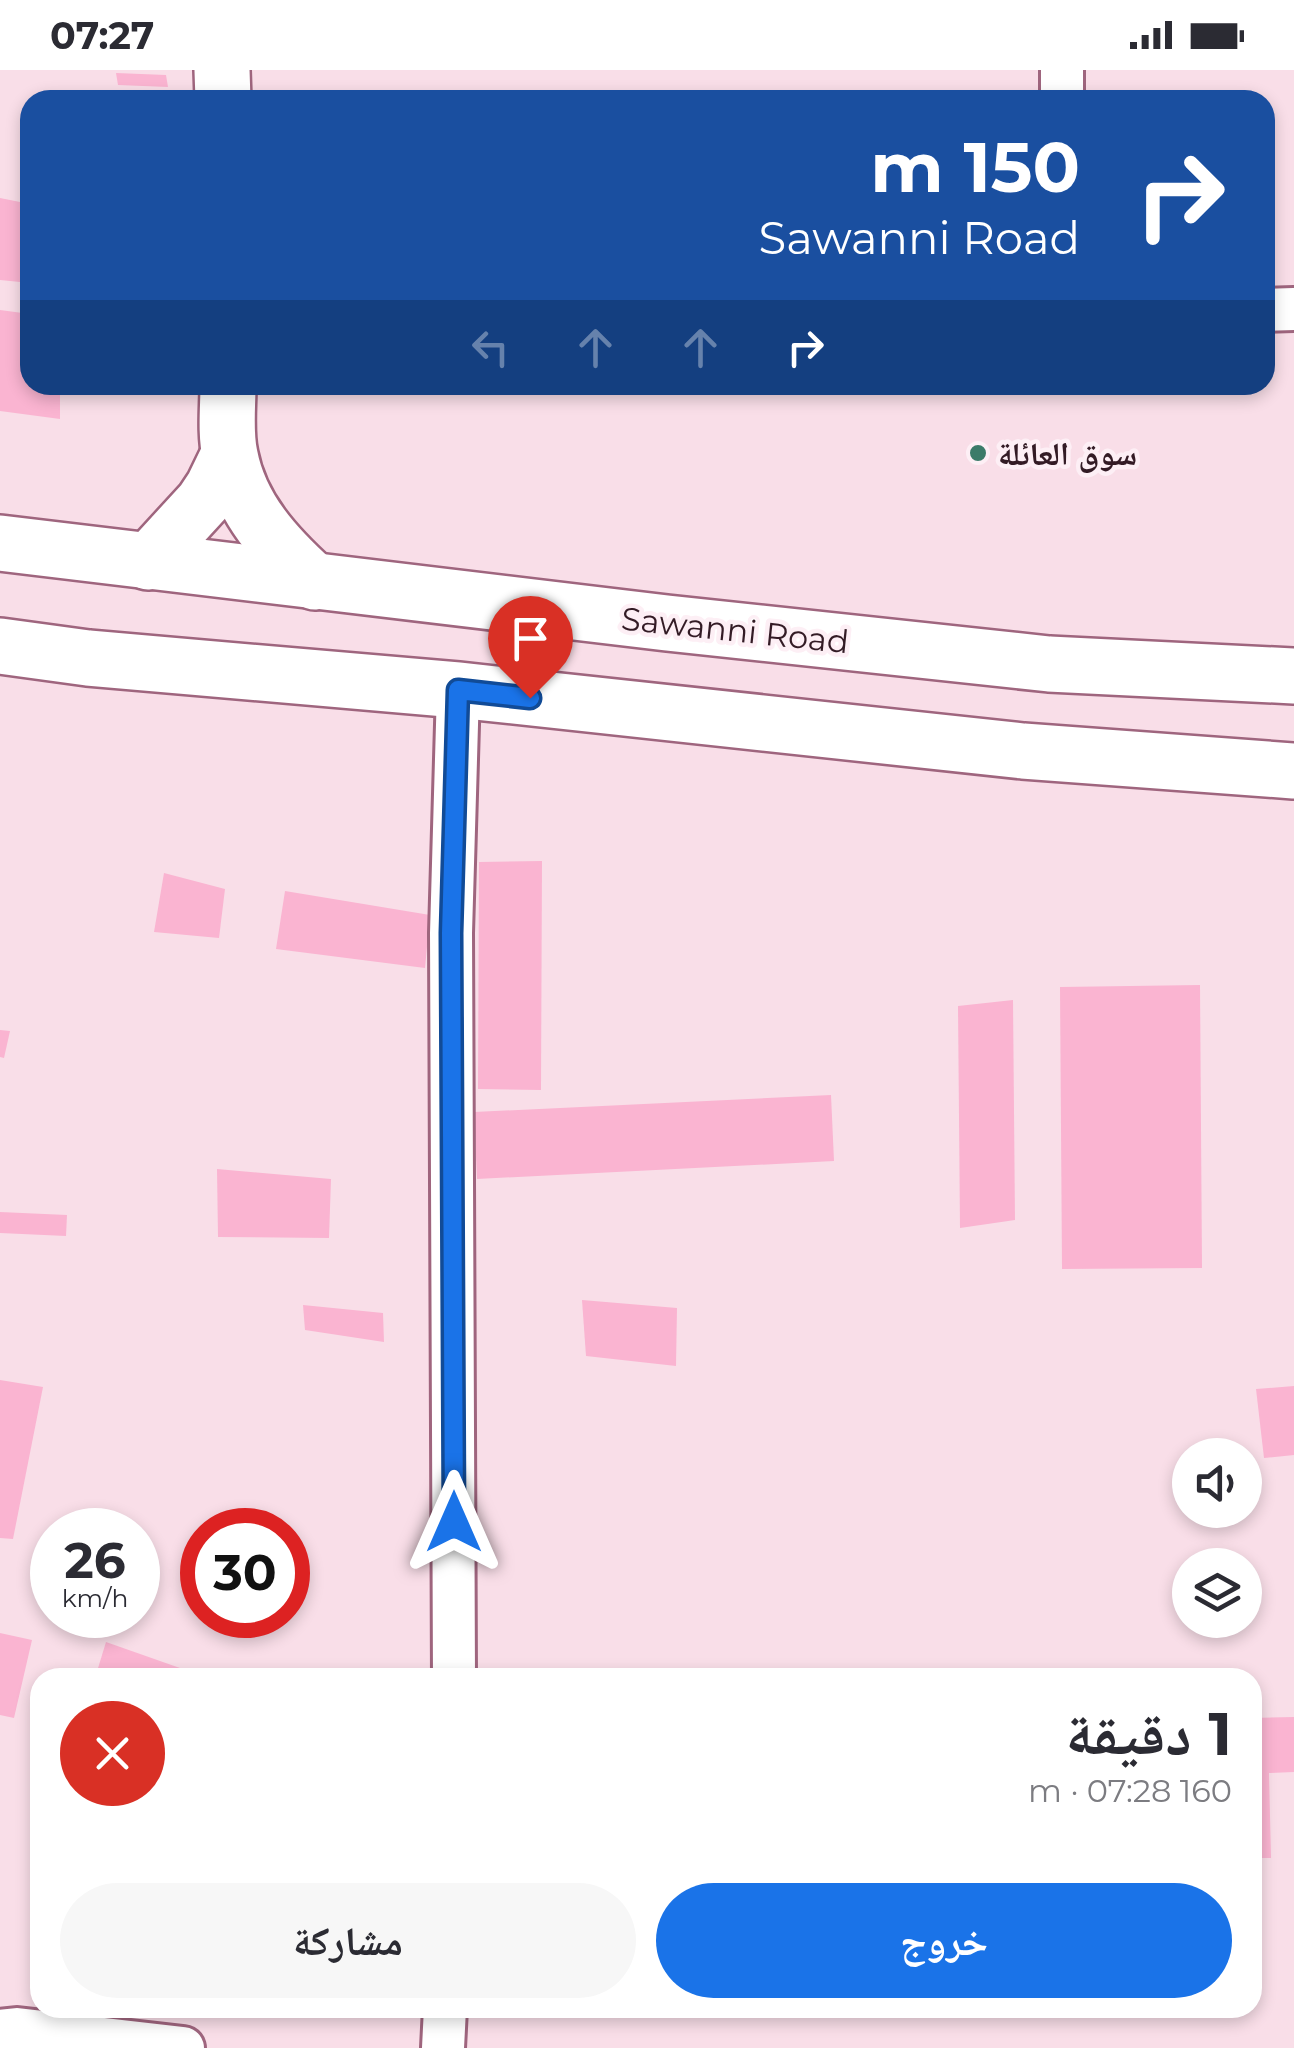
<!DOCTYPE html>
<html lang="ar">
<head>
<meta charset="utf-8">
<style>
	body { margin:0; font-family:Montserrat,"Noto Naskh Arabic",sans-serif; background:#f7f7f7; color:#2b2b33; direction:rtl; height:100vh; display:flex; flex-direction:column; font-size:38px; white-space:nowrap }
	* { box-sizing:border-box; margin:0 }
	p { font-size:32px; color:#7c7c81 }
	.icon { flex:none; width:55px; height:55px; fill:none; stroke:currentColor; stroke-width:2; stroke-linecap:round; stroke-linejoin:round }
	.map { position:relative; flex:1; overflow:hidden; direction:ltr }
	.panel { position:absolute; left:30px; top:1598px; width:1232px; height:350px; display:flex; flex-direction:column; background:#fff; border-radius:30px; box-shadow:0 5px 15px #0003; direction:rtl }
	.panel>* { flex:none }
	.banner { position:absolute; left:20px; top:20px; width:1255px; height:305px; border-radius:30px; box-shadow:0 5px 15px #0003; direction:rtl; background:#1a4fa0; color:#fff; overflow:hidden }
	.tools { position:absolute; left:1172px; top:1368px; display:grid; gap:20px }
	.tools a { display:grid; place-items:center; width:90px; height:90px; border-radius:50%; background:#fff; box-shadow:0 5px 15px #0003; font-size:50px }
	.speed { position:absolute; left:30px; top:1438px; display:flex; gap:20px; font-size:50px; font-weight:700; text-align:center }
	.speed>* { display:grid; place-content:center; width:130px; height:130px; border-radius:50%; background:#fff; box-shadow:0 5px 15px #0003; line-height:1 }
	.speed small { font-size:25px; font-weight:400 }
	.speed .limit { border:15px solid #d22; background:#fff; color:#111 }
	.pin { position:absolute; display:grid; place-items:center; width:85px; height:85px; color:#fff; margin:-102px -42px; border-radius:50% 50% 50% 0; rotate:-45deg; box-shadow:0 0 10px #0007 }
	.pin .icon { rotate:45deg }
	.me { position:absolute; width:110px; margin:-55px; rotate:0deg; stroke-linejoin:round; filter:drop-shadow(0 0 8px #0008) }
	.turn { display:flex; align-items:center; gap:35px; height:210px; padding:0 30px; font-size:45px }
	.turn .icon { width:130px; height:130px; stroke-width:2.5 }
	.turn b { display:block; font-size:70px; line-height:85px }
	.lanes { display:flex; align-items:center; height:95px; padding:0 30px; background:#0003; justify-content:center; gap:50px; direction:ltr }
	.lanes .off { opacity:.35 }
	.round { display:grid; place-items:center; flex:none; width:105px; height:105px; border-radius:52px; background:#f7f7f7 }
	.summary { display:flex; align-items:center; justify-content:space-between; height:170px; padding:0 30px }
	h1 { font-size:60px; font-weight:700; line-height:75px }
	.cta { display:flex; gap:20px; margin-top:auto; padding:20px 30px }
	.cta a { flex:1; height:115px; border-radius:60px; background:#1a73e8; color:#fff; font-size:40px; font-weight:700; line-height:115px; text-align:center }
	.cta a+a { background:#f7f7f7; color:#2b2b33 }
	.status { display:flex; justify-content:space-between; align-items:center; height:70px; padding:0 50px; background:#fff; direction:ltr }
	.status svg { height:28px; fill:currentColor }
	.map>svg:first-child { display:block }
	.building { fill:#fab4d1 }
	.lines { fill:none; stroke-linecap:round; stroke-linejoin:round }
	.minor-casing { stroke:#9f657e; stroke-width:48 }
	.tertiary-casing { stroke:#9f657e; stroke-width:60 }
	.trunk-casing { stroke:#9f657e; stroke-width:60 }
	.minor { stroke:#fff; stroke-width:42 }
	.tertiary { stroke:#fff; stroke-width:55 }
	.trunk { stroke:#fff; stroke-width:55 }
	.route-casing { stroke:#114b97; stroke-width:25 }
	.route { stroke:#1a73e8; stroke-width:18 }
	.poi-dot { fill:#3b7b69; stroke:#fdeff5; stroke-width:4 }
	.labels { text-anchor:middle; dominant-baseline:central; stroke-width:9; stroke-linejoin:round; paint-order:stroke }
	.poi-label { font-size:32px; font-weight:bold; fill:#331b25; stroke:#fdeff5; text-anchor:start }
	.street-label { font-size:32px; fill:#331b25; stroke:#fdeff5 }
</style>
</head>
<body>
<div class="status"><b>07:27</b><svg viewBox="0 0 49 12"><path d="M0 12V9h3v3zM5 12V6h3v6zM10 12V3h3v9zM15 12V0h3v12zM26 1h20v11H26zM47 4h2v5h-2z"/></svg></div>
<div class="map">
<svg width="1294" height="1978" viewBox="0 0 1294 1978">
	<rect width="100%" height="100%" fill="#f9dee8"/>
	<g class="building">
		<polygon points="116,3 166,5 168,17 118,15"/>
		<polygon points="0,128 30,134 30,213 0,210"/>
		<polygon points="0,240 30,244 30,315 60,315 60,349 0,341"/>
		<polygon points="542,791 541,1020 478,1019 479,792"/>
		<polygon points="164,803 225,819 219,868 154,862"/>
		<polygon points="285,821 430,845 425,898 276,879"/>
		<polygon points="1200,915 1202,1198 1062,1199 1060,917"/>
		<polygon points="1013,930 1015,1150 960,1158 958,936"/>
		<polygon points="0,960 10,961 4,988 0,987"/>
		<polygon points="831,1025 834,1091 477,1109 474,1042"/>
		<polygon points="217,1099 331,1109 329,1168 218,1167"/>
		<polygon points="0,1142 67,1145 66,1166 0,1163"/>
		<polygon points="582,1230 677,1238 676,1296 586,1286"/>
		<polygon points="303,1235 383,1243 384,1272 305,1260"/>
		<polygon points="0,1310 43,1317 13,1469 0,1468"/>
		<polygon points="1294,1316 1294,1385 1264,1388 1256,1319"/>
		<polygon points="0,1563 32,1570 14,1648 0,1645"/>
		<polygon points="106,1572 197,1604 196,1608 95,1608"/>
		<polygon points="1294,1647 1294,1702 1269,1703 1271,1788 1252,1788 1252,1648"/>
	</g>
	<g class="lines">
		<g class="minor-casing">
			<g id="minor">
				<polyline points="1062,0 1062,30"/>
				<polyline points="1265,240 1294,239"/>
				<polyline points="454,1608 451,863 458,620"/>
				<polyline points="0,1961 17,1959 183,1978"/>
				<polyline points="443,1978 445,1938"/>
			</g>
		</g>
		<g class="tertiary-casing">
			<g id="tertiary">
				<polyline points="222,0 223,30"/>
				<path d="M228,315C228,337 225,363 230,385C240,438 276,477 315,512"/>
				<polyline points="148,492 203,432 213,417 229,384"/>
			</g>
		</g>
		<g class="trunk-casing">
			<g id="trunk">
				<polyline points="0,473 667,553 1049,594 1294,606"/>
				<polyline points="0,576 88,588 458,620 1023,681 1294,701"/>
			</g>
		</g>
		<use href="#minor" class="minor"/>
		<use href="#tertiary" class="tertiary"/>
		<use href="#trunk" class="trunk"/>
	</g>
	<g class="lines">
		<g class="route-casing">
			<polyline id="route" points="454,1452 451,863 458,620 530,628"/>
		</g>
		<use href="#route" class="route"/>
	</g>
	<circle class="poi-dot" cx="978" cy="383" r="10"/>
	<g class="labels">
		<g class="poi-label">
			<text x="998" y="383">سوق العائلة</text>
		</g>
		<g class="street-label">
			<text transform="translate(735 560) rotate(6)">Sawanni Road</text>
		</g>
	</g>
</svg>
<div class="tools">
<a><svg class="icon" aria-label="sound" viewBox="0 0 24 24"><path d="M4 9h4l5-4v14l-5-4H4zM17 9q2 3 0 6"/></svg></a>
<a><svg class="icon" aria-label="layers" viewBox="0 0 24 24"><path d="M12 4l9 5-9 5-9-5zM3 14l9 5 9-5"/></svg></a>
</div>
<div class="speed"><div>26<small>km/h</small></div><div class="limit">30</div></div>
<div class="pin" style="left:530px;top:628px;background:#d93025"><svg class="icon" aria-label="arrive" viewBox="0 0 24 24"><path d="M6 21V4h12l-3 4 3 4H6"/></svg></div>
<svg class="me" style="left:454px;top:1452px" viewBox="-20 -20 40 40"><path d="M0-17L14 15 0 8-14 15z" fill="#1a73e8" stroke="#fff" stroke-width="4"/></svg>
<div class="banner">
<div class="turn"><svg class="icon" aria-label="right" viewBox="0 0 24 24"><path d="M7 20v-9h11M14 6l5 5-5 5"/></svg><div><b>150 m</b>Sawanni Road</div></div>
<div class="lanes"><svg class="icon off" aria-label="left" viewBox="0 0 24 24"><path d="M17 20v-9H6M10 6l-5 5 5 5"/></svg><svg class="icon off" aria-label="ahead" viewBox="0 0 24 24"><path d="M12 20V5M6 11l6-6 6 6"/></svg><svg class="icon off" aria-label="ahead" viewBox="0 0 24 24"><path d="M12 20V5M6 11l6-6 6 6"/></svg><svg class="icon" aria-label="right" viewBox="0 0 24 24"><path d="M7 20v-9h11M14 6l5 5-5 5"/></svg></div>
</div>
<section class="panel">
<div class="summary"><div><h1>1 دقيقة</h1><p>160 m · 07:28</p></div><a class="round" style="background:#d93025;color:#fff"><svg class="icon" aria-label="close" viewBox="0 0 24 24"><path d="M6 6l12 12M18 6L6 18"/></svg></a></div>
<div class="cta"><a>خروج</a><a>مشاركة</a></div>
</section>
</div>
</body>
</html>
